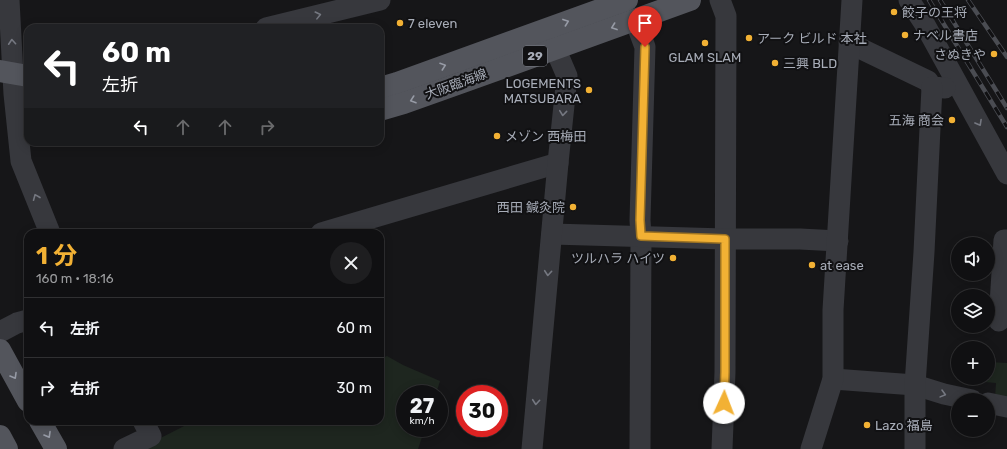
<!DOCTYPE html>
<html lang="ja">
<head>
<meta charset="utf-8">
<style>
	body { margin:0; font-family:Rubik,"Noto Sans JP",sans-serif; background:#1e1e20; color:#f1f3f6; height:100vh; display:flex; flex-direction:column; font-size:15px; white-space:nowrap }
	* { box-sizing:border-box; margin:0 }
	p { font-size:13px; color:#9c9d9f }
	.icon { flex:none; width:22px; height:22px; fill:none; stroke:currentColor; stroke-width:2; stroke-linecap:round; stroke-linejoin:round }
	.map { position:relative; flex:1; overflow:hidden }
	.sheet { position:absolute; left:24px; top:229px; width:360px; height:196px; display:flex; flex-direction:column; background:#101012; border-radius:12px; box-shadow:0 2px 10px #0003,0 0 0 1px #303032 }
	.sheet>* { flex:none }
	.banner { position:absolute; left:24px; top:24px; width:360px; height:122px; border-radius:12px; box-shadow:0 2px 10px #0003,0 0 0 1px #303032; background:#202124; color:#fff; overflow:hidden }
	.controls { position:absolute; left:951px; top:237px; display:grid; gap:8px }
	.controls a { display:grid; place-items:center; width:44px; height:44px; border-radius:50%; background:#101012; box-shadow:0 2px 10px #0003,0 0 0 1px #303032; font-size:20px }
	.speed { position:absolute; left:396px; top:385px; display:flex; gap:8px; font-size:20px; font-weight:700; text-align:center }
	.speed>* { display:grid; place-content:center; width:52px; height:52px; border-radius:50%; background:#101012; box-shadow:0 2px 10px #0003,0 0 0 1px #303032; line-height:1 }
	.speed small { font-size:10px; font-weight:400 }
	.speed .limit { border:6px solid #d22; background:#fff; color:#111 }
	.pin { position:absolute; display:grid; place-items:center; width:34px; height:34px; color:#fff; margin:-41px -17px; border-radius:50% 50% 50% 0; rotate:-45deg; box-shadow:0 0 4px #0007 }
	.pin .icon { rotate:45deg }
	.me { position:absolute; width:44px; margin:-22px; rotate:2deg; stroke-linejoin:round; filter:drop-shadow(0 0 3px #0008) }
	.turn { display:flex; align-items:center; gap:14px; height:84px; padding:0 12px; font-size:18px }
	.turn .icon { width:52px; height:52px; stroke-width:2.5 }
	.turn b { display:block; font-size:28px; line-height:34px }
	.lanes { display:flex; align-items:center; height:38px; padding:0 12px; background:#0003; justify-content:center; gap:20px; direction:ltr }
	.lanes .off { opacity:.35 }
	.round { display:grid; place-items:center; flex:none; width:42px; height:42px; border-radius:21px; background:#1e1e20 }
	.summary { display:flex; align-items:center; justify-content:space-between; height:68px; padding:0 12px }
	h1 { font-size:24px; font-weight:700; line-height:30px; color:#f2b134 }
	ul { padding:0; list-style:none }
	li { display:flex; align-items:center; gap:12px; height:60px; padding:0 12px; border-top:1px solid #303032 }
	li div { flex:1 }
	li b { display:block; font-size:15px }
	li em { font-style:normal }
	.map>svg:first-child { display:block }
	.green { fill:#1e261f }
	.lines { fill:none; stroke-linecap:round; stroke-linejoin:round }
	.minor { stroke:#37383d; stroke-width:21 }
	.major { stroke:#53555c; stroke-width:22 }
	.rail-casing { stroke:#4a4c52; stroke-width:4.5 }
	.rail { stroke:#111113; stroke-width:3; stroke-dasharray:9; stroke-linecap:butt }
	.oneway { stroke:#757881 }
	.oneway2 { stroke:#979ba6 }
	.route-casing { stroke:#9d7322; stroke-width:10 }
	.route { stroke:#f2b134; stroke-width:7 }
	.poi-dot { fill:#f2b134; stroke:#111113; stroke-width:1.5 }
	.labels { text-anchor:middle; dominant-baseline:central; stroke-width:4; stroke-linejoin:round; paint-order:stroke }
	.shield { fill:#111113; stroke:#7b7e86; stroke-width:1 }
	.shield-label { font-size:12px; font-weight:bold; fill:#a8adb8 }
	.poi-label { font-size:13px; fill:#a8adb8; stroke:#111113; text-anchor:start }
	.street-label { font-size:13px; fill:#a8adb8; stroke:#111113 }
</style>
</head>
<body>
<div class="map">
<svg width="1007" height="449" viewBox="0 0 1007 449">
	<rect width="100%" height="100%" fill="#161618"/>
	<g class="green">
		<polygon points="387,356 403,365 440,381 436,394 405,394 405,428 425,428 418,449 139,449 190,423 191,421 380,421 380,359"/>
		<polygon points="988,362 1007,363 1007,401 995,398 996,383 973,381 973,378 988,378"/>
	</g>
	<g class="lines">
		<g class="minor">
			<polyline points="9,0 14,94 21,161 50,233"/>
			<polyline points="720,0 726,16 725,372 722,449"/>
			<polyline points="909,0 924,23 1007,174"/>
			<polyline points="635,20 645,47 640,220 641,236 640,449"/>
			<polyline points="266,28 380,0"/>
			<polyline points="849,43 928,81 932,87 945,88"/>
			<polyline points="321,233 558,163"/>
			<polyline points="552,234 725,239 800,239 838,241"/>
			<polyline points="999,321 1004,240 1007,240"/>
			<polyline points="0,332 17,323 28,320"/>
			<polyline points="833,379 915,385 944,394 972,400"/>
			<polyline points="988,403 1007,407"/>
			<polyline points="124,449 151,436 143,421"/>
			<polyline points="532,449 558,163 567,76 555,48"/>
			<polyline points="811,449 833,379 833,310 852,0"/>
			<polyline points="915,449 915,385 924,252 932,87"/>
		</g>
		<g class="major">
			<polyline points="0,71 28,76"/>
			<polyline points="380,88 397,83 627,0"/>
			<polyline points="380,110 404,103 463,82 690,0"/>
			<polyline points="0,350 28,401"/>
			<polyline points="40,421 56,449"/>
			<polyline points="0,436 7,449"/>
		</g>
		<g class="rail-casing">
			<g id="rail">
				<polyline points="929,0 1007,127"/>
				<polyline points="940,0 1007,108"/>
				<polyline points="968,0 1007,57"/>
			</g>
		</g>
		<use href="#rail" class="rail"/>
	</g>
	<defs><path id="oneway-chevron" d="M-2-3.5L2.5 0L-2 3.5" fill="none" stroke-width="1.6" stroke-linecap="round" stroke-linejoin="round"/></defs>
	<g class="oneway">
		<use href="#oneway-chevron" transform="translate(318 15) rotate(-14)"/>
		<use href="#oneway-chevron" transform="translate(12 42) rotate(-94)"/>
		<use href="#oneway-chevron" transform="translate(563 113) rotate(96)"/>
		<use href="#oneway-chevron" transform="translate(979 123) rotate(61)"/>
		<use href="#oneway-chevron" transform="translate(36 197) rotate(-112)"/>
		<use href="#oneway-chevron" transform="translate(548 273) rotate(95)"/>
		<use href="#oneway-chevron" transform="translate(943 394) rotate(15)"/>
		<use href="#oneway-chevron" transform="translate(536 402) rotate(95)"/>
	</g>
	<g class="oneway2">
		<use href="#oneway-chevron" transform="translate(566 22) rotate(-20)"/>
		<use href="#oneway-chevron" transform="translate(614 27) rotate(160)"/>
		<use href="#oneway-chevron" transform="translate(443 66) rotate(-19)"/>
		<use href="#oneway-chevron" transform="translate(413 100) rotate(161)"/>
		<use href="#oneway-chevron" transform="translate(14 376) rotate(60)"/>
		<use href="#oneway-chevron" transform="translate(48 435) rotate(60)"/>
	</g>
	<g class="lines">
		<g class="route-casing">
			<polyline id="route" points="645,47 640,220 641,236 725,239 725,372 724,403"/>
		</g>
		<use href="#route" class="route"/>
	</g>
	<g class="poi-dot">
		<circle cx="894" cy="12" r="4"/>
		<circle cx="400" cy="23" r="4"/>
		<circle cx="905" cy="35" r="4"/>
		<circle cx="749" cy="38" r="4"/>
		<circle cx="705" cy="43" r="4"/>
		<circle cx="994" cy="54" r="4"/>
		<circle cx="775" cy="63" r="4"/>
		<circle cx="589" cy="90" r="4"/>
		<circle cx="952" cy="120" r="4"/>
		<circle cx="497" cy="136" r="4"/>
		<circle cx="573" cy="207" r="4"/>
		<circle cx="673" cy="258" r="4"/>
		<circle cx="812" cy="265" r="4"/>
		<circle cx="867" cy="425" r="4"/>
	</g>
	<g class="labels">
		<rect class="shield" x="523" y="46" width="24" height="20" rx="3"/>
		<g class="shield-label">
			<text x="535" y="56">29</text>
		</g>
		<g class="poi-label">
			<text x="902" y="12">餃子の王将</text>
			<text x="408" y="23">7 eleven</text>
			<text x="913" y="35">ナベル書店</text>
			<text x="757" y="38">アーク ビルド 本社</text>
			<text x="986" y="54" text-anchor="end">さぬきや</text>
			<text x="705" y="57" text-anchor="middle">GLAM SLAM</text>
			<text x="783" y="63">三興 BLD</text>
			<text x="581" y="83" text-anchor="end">LOGEMENTS<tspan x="581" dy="15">MATSUBARA</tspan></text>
			<text x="944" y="120" text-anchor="end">五海 商会</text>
			<text x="505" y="136">メゾン 西梅田</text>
			<text x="565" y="207" text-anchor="end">西田 鍼灸院</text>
			<text x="665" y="258" text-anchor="end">ツルハラ ハイツ</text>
			<text x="820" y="265">at ease</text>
			<text x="875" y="425">Lazo 福島</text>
		</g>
		<g class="street-label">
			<text transform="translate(456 84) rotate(-20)">大阪臨海線</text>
		</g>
	</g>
</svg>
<div class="controls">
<a><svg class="icon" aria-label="sound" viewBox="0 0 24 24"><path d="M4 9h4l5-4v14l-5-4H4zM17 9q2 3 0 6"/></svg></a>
<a><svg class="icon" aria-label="layers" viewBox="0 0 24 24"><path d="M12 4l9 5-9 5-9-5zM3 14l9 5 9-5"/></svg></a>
<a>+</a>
<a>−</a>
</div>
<div class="speed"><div>27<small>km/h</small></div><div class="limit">30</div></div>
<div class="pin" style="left:645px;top:47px;background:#d93025"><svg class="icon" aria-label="arrive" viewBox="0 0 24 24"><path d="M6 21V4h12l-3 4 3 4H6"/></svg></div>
<svg class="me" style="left:724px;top:403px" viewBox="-20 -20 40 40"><circle r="19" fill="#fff"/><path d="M0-13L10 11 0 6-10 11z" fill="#f2b134"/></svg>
<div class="banner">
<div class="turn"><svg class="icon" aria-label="left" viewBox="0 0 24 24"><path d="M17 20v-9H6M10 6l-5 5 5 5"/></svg><div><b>60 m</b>左折</div></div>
<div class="lanes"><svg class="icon" aria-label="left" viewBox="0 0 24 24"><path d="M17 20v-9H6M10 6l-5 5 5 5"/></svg><svg class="icon off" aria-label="ahead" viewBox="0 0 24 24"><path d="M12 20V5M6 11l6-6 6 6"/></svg><svg class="icon off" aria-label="ahead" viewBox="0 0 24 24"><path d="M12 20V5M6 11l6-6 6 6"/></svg><svg class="icon off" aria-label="right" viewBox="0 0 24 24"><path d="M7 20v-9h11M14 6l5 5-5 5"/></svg></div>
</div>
<section class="sheet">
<div class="summary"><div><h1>1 分</h1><p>160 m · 18:16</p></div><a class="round"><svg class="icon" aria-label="close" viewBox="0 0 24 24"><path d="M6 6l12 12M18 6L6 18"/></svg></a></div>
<ul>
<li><svg class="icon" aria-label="left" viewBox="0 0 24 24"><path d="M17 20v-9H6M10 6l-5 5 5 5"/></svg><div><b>左折</b></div><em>60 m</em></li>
<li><svg class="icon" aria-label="right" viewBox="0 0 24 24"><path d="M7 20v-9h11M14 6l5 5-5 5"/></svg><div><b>右折</b></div><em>30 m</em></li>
</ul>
</section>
</div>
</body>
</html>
